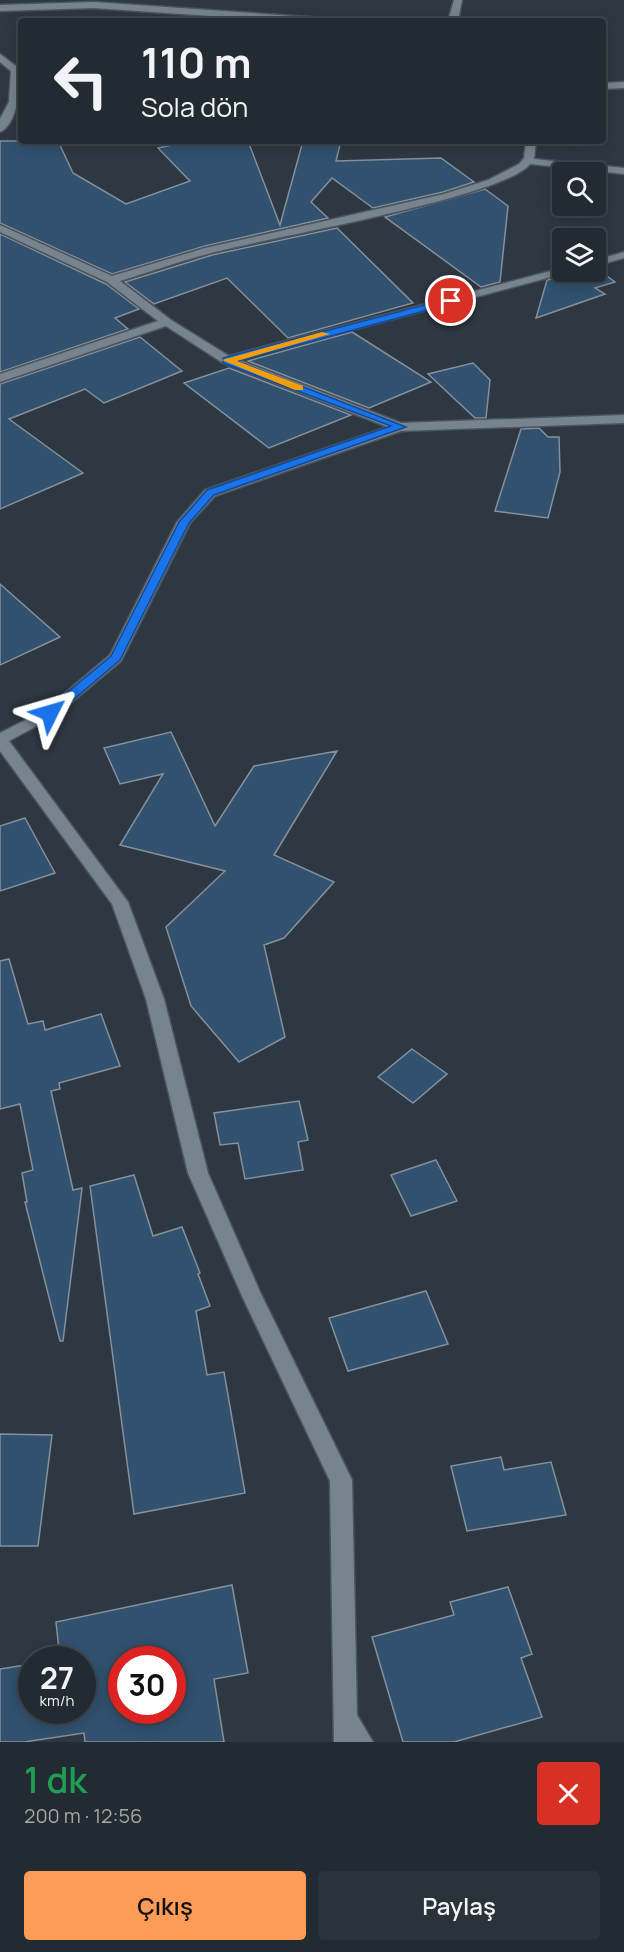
<!DOCTYPE html>
<html lang="tr">
<head>
<meta charset="utf-8">
<style>
	body { margin:0; font-family:Manrope,sans-serif; background:#2a323a; color:#f1f3f6; height:100vh; display:flex; flex-direction:column; font-size:22px; white-space:nowrap }
	* { box-sizing:border-box; margin:0 }
	p { font-size:20px; color:#a2a7ac }
	.icon { flex:none; width:33px; height:33px; fill:none; stroke:currentColor; stroke-width:2; stroke-linecap:round; stroke-linejoin:round }
	.map { position:relative; height:1742px; overflow:hidden }
	.panel { display:flex; flex-direction:column; background:#222a32; flex:1 }
	.panel>* { flex:none }
	.guide { position:absolute; left:18px; top:18px; width:588px; height:126px; border-radius:6px; box-shadow:0 3px 15px #0003,0 0 0 2px #3f464d; background:#222a32; color:#f1f3f6; overflow:hidden }
	.controls { position:absolute; left:552px; top:162px; display:grid; gap:12px }
	.controls a { display:grid; place-items:center; width:54px; height:54px; border-radius:6px; background:#222a32; box-shadow:0 3px 15px #0003,0 0 0 2px #3f464d; font-size:30px }
	.speed { position:absolute; left:18px; top:1646px; display:flex; gap:12px; font-size:30px; font-weight:700; text-align:center }
	.speed>* { display:grid; place-content:center; width:78px; height:78px; border-radius:50%; background:#222a32; box-shadow:0 3px 15px #0003,0 0 0 2px #3f464d; line-height:1 }
	.speed small { font-size:15px; font-weight:400 }
	.speed .limit { border:9px solid #d22; background:#fff; color:#111 }
	.pin { position:absolute; display:grid; place-items:center; width:51px; height:51px; color:#fff; margin:-26px; border:3px solid #fff; border-radius:50%; box-shadow:0 2px 6px #0007 }
	.me { position:absolute; width:66px; margin:-33px; rotate:50deg; stroke-linejoin:round; filter:drop-shadow(0 0 4px #0008) }
	.turn { display:flex; align-items:center; gap:21px; height:126px; padding:0 24px; font-size:27px }
	.turn .icon { width:78px; height:78px; stroke-width:2.5 }
	.turn b { display:block; font-size:42px; line-height:51px }
	.round { display:grid; place-items:center; flex:none; width:63px; height:63px; border-radius:6px; background:#2a323a }
	.summary { display:flex; align-items:center; justify-content:space-between; height:102px; padding:0 24px }
	h1 { font-size:36px; font-weight:600; line-height:45px; color:#1e9e55 }
	.cta { display:flex; gap:12px; margin-top:auto; padding:12px 24px }
	.cta a { flex:1; height:69px; border-radius:6px; background:#fd9c56; color:#111; font-size:24px; font-weight:600; line-height:69px; text-align:center }
	.cta a+a { background:#2a323a; color:#f1f3f6 }
	.map>svg:first-child { display:block }
	.building { fill:#31516f; stroke:#85909c; stroke-width:1.5; fill-rule:evenodd }
	.lines { fill:none; stroke-linecap:round; stroke-linejoin:round }
	.minor-casing { stroke:#4c545d; stroke-width:3 }
	.minor { fill:#77838e; fill-rule:evenodd }
	.route { fill:#1a73e8; stroke:#114b97; stroke-width:1.5 }
	.slow { fill:#f59e0b }
</style>
</head>
<body>
<div class="map">
<svg width="624" height="1742" viewBox="0 0 624 1742">
	<rect width="100%" height="100%" fill="#2e3842"/>
	<g class="building">
		<polygon points="0,141 58,141 73,173 126,204 190,181 158,148 191,141 248,141 280,225 303,141 341,141 336,161 441,158 474,182 443,192 373,208 332,178 311,202 328,218 205,246 112,274 0,223"/>
		<polygon points="485,189 508,206 500,282 481,287 385,217"/>
		<polygon points="337,228 413,303 288,338 227,278 154,304 125,282 212,255"/>
		<polygon points="0,234 106,284 139,309 115,318 128,329 0,372"/>
		<polygon points="558,242 562,244 562,266 551,269"/>
		<polygon points="596,268 615,282 595,288 605,294 536,318 547,280 567,275 569,272 596,272"/>
		<polygon points="352,332 431,382 369,408 248,361"/>
		<polygon points="140,337 182,371 104,403 85,389 9,419 83,473 0,509 0,384"/>
		<polygon points="473,363 490,380 486,418 475,418 428,374"/>
		<polygon points="229,368 351,415 269,448 184,383"/>
		<polygon points="539,428 548,437 559,437 560,472 548,518 495,511 521,429"/>
		<polygon points="0,584 60,637 0,665"/>
		<polygon points="171,732 215,826 254,766 337,751 274,855 334,882 284,938 264,945 285,1037 239,1062 191,1006 166,927 225,871 120,845 163,774 120,784 104,748"/>
		<polygon points="25,818 55,873 0,891 0,826"/>
		<polygon points="9,959 28,1024 43,1021 45,1030 101,1014 120,1066 59,1083 60,1089 51,1091 73,1190 82,1188 63,1341 60,1341 25,1202 27,1202 22,1173 33,1170 20,1104 0,1109 0,961"/>
		<polygon points="412,1049 447,1074 413,1103 378,1077"/>
		<polygon points="299,1101 308,1140 298,1142 303,1170 245,1179 238,1143 220,1145 214,1113"/>
		<polygon points="436,1160 457,1201 411,1216 391,1175"/>
		<polygon points="134,1175 153,1236 182,1227 200,1273 198,1274 210,1306 196,1311 207,1375 224,1372 245,1493 134,1514 90,1186"/>
		<polygon points="426,1291 448,1344 348,1371 329,1318"/>
		<polygon points="0,1434 52,1435 38,1546 0,1546"/>
		<polygon points="501,1457 504,1470 551,1462 566,1515 467,1531 451,1466"/>
		<path d="M232,1585L248,1673L214,1679L224,1742H85L84,1733L24,1742H0V1669L32,1664V1710H82V1659H60L56,1622ZM122,1659H172V1710H122Z"/>
		<polygon points="508,1587 532,1654 521,1658 542,1717 454,1742 403,1742 372,1637 454,1615 450,1602"/>
	</g>
	<g class="lines">
		<g class="minor-casing">
			<g id="minor">
				<polygon points="454,0 462,0 458,21 448,21"/>
				<polygon points="94,2 322,18 327,21 283,21 94,8 0,11 0,5"/>
				<path d="M0,54L21,70C20,87 18,124 0,132V119L9,102L11,71L0,62Z"/>
				<polygon points="624,82 624,88 603,89 603,83"/>
				<path d="M526,141H536L534,159L624,168V174L530,164C503,198 266,238 211,253C180,261 150,272 120,281L171,320L229,356L562,268V272H567L566,273L239,360L401,423L624,415V423L401,431L215,496L190,523L121,661L55,716L9,741L128,902L164,999L208,1173L261,1294L352,1480L357,1715L373,1742H334L330,1481L242,1296L188,1173L146,999L112,904L0,751V733L45,710L110,655L177,522L205,490L388,427L223,363L166,326L0,382V374L158,321L107,282L0,232V225L112,276L205,248L444,194L488,180L519,164L524,158Z"/>
				<polygon points="624,252 624,258 596,266 596,260"/>
			</g>
		</g>
		<use href="#minor" class="minor"/>
	</g>
	<polygon class="route" points="451,298 454,299 454,303 237,361 406,427 214,495 189,523 120,660 54,716 46,716 44,713 46,710 111,656 179,522 207,490 391,426 223,363 223,358"/>
	<polygon class="slow" points="322,332 330,334 237,361 303,386 303,390 295,390 222,360"/>
</svg>
<div class="controls">
<a><svg class="icon" aria-label="search" viewBox="0 0 24 24"><circle cx="10" cy="10" r="6"/><path d="M15 15l6 6"/></svg></a>
<a><svg class="icon" aria-label="layers" viewBox="0 0 24 24"><path d="M12 4l9 5-9 5-9-5zM3 14l9 5 9-5"/></svg></a>
</div>
<div class="speed"><div>27<small>km/h</small></div><div class="limit">30</div></div>
<div class="pin" style="left:451px;top:301px;background:#d93025"><svg class="icon" aria-label="arrive" viewBox="0 0 24 24"><path d="M6 21V4h12l-3 4 3 4H6"/></svg></div>
<svg class="me" style="left:50px;top:713px" viewBox="-20 -20 40 40"><path d="M0-17L14 15 0 8-14 15z" fill="#1a73e8" stroke="#fff" stroke-width="4"/></svg>
<div class="guide">
<div class="turn"><svg class="icon" aria-label="left" viewBox="0 0 24 24"><path d="M17 20v-9H6M10 6l-5 5 5 5"/></svg><div><b>110 m</b>Sola dön</div></div>
</div>
</div>
<section class="panel">
<div class="summary"><div><h1>1 dk</h1><p>200 m · 12:56</p></div><a class="round" style="background:#d93025;color:#fff"><svg class="icon" aria-label="close" viewBox="0 0 24 24"><path d="M6 6l12 12M18 6L6 18"/></svg></a></div>
<div class="cta"><a>Çıkış</a><a>Paylaş</a></div>
</section>
</body>
</html>
